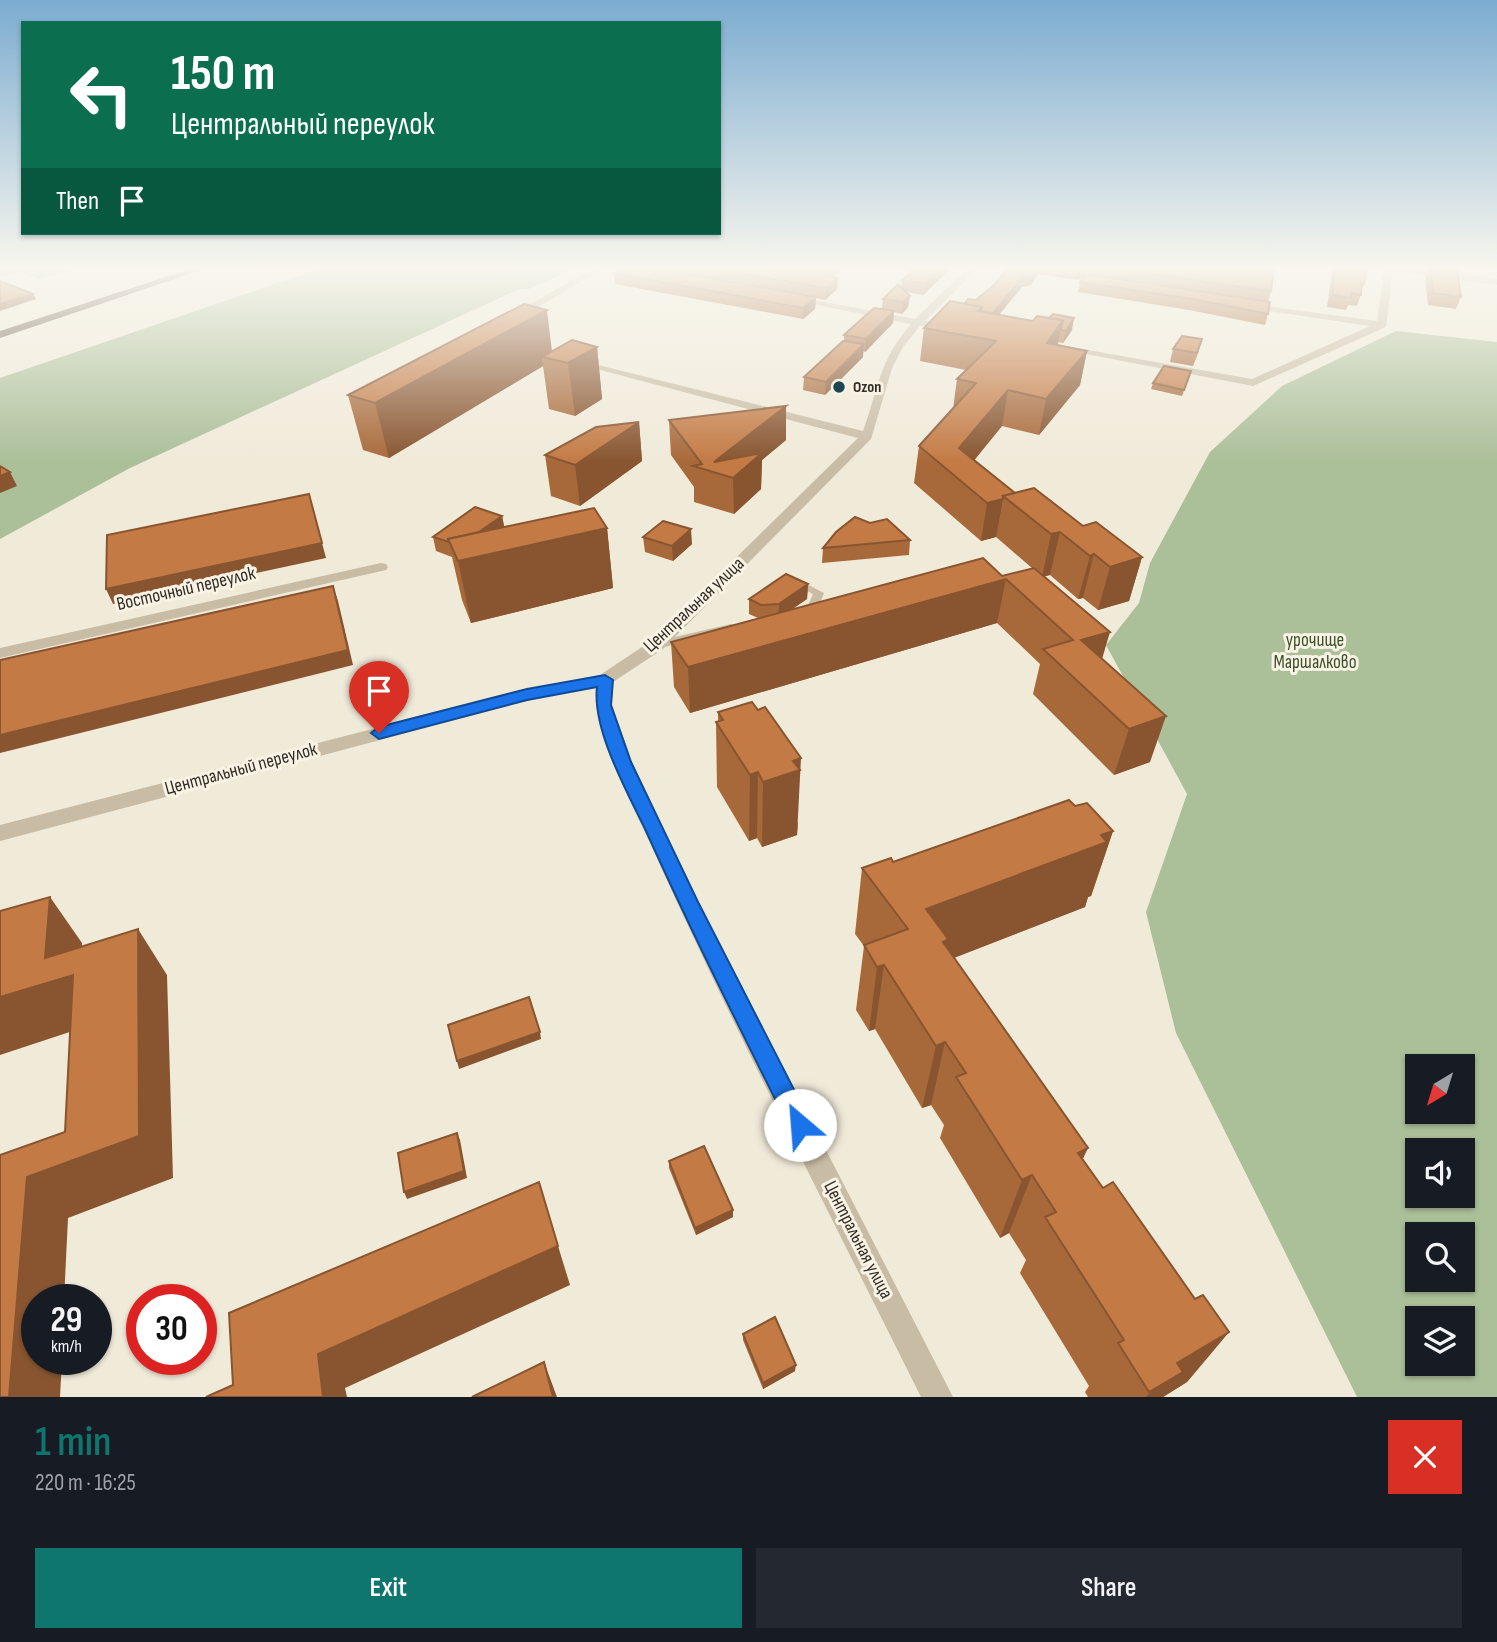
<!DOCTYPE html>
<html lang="en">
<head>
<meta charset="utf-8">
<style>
	body { margin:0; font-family:"Sofia Sans Condensed",sans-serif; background:#242831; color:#f1f3f6; height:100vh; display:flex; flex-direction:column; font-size:26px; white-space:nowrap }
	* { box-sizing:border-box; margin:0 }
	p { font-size:23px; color:#9ea1a6 }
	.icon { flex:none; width:38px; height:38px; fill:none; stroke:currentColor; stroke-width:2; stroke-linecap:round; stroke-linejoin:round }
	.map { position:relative; height:1397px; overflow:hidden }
	.sheet { display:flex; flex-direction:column; background:#171b24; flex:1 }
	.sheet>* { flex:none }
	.guide { position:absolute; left:21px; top:21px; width:700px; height:214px; border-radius:0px; box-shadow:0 2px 5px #0004; background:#0b6e4f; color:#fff; overflow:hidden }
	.needle { width:46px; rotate:218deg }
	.buttons { position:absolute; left:1405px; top:1054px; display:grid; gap:14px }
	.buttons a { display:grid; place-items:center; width:70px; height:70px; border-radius:0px; background:#171b24; box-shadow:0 2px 5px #0004; font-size:35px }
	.speed { position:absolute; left:21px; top:1284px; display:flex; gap:14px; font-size:35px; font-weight:700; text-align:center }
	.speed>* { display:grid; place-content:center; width:91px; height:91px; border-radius:50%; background:#171b24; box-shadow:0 2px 5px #0004; line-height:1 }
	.speed small { font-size:18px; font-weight:400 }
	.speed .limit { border:10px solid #d22; background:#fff; color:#111 }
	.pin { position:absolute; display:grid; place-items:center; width:60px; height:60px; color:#fff; margin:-72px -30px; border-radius:50% 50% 50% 0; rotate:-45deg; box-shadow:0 0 7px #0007 }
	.pin .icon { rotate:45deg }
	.me { position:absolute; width:77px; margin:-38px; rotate:333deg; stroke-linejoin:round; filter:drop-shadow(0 0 5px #0008) }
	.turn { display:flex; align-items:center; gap:24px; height:147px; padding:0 35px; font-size:32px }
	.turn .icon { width:91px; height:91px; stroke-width:2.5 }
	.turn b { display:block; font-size:49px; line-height:60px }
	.then { display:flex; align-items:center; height:66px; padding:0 35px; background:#0003; gap:14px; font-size:26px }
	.round { display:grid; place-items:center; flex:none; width:74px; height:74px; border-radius:0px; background:#242831 }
	.summary { display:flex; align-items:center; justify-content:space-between; height:119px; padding:0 35px }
	h1 { font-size:42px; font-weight:600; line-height:52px; color:#0f766e }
	.cta { display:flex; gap:14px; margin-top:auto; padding:14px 35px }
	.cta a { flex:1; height:80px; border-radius:0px; background:#0f766e; color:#fff; font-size:28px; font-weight:600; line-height:80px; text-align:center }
	.cta a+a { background:#242831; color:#f1f3f6 }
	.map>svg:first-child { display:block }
	.green { fill:#abbf99; fill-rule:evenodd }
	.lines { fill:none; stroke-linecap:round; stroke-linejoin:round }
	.service { fill:#c8bca5; fill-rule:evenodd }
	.minor { fill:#c8bca5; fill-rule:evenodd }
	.trunk { fill:#66584a; fill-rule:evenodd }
	.wall { fill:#a8693a }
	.shaded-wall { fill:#885530 }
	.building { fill:#c37a44; stroke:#885530; stroke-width:2 }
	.route { fill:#1a73e8; stroke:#114b97; stroke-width:2 }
	.poi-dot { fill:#1d4654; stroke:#f8f3e5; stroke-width:2.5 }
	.labels { text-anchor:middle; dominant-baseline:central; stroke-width:6; stroke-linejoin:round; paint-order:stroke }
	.far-poi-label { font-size:16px; font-weight:bold; fill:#342d26; stroke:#f8f3e5; text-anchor:start }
	.street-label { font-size:19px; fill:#342d26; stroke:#f8f3e5 }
	.park-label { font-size:19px; fill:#3c522b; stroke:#f8f3e5 }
</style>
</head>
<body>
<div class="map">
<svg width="1497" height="1397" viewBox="0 0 1497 1397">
	<rect width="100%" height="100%" fill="#f0ead9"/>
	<g class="green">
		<polygon points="0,267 85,267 39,279 20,272 0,277"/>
		<polygon points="324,267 578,267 529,289 519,289 130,468 0,539 0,378"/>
		<path d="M1396,331L1497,342V1397H1357L1176,1033L1146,912L1187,794L1106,645L1139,603L1150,563L1210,452L1282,386ZM1418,1066H1463V1111H1418ZM1418,1150H1463V1195H1418ZM1418,1234H1463V1279H1418ZM1418,1318H1463V1363H1418Z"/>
	</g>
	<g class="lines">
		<g class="service">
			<path d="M793,577L824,593C820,604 817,613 804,616L798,613L808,605L813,594L789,582L788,580Z"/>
			<polygon points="731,624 735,625 737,627 735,629 657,649 651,645 653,642"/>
		</g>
		<g class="minor">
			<polygon points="595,267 606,267 517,319 508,317"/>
			<polygon points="608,267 629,267 649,272 644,275"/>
			<path d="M969,267H979L925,321L931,322V326H920L903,347L892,368L871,439L663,649L613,682L612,705L632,762L699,903L953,1397H921C830,1214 735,1032 651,845C632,804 592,732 596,687L527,701L0,841V825L527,689L600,675L651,641L858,438L574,363V359L863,431C879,388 878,362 911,324L788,299L793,296L915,319Z"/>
			<polygon points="1379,267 1403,267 1497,279 1497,285 1393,271 1386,327 1253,386 1060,349 1065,346 1252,379 1370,326 1247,308 1244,307 1244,303 1377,321 1384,270"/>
			<polygon points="381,563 386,564 388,567 386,570 0,658 0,648"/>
		</g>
		<polygon class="trunk" points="196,267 210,267 0,338 0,331"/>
	</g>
	<g class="wall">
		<polygon points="625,267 845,267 833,277 837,289 825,300 816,298 815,309 803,319 615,284 614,273"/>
		<polygon points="952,267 923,295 906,292 910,296 908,307 902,314 894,312 893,323 865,352 863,351 863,357 825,395 803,390 804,377 844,341 844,335 882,309 883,299 901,287 902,280"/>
		<polygon points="1008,267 1274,267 1271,291 1268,302 1268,314 1265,325 1189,310 1078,292 1080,282 1084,276 1078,280 1038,274 1031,285 1022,287 999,315 1072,330 1063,343 1058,342 1058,345 1087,351 1080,385 1039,435 1002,426 974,460 1015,493 1083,526 1142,557 1129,601 1098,610 1083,598 1078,599 1050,575 1045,576 1102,659 1150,762 1114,775 1033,694 1040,664 997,623 690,713 674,687 671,642 758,618 749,614 749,599 808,584 807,599 792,609 1002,576 1032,568 996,537 981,541 914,483 919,446 953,409 957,379 966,370 920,361 924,328 964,304 976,300 993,286"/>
		<polygon points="1333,267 1367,267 1364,284 1357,306 1348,305 1346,310 1327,307 1332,272"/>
		<polygon points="1424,267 1451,267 1450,269 1461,297 1456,309 1428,305 1425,278 1429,268"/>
		<polygon points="597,347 602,399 575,416 549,409 543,366 389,458 363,450 348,395 552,351"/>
		<polygon points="1173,349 1199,351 1193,366 1170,362"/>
		<polygon points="1189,377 1182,396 1151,389 1153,383"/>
		<polygon points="786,406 786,440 762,460 761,489 734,514 694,502 694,487 671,455 669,420"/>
		<polygon points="639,422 642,461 580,506 551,496 545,455"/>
		<polygon points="502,516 504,527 607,528 613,588 471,623 462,600 452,557 436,551 433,537"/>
		<polygon points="643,537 692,544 673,561 645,552"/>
		<polygon points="910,540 909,555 822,563 823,548"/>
		<polygon points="718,712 798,823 797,835 762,847 757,838 749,841 717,787 716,722 718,722"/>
		<polygon points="1075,806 1113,831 1091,896 1088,897 1085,907 954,958 1083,1159 1103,1188 1195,1299 1229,1332 1187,1382 1163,1397 1088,1397 1085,1392 1089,1386 1020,1273 1026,1260 1009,1233 1000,1238 940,1138 944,1125 931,1105 922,1108 875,1029 869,1031 856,1010 864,946 855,934 862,868 893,862"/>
		<polygon points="669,1161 733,1210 733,1217 696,1235 669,1168"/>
		<polygon points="743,1334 795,1371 763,1389 743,1340"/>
	</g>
	<g class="shaded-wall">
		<polygon points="832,267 845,267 821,287 822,275"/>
		<polygon points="942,267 952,267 923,295 925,284"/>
		<polygon points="1038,267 1039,267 1038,274 1031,285 1022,287 986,329 988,318 1024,276"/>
		<polygon points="1084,267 1087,267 1085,275 1078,280 1080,270"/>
		<polygon points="838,278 837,289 825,300 826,288"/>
		<polygon points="33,294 36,299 0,311 0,304"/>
		<polygon points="910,296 908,307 902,314 903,302"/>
		<polygon points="816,297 815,309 803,319 803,308"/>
		<polygon points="547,310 553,360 542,357 543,366 389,458 375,403"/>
		<polygon points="894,311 893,323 865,352 866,339"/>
		<polygon points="1074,318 1072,330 1063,343 1066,331"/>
		<polygon points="1063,320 1056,353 1047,343"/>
		<polygon points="864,344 863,357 825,395 826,382"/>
		<polygon points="597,347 602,399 575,416 568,363"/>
		<polygon points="1087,351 1080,385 1039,435 1046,399"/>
		<polygon points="1008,390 1002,426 959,479 959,448"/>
		<polygon points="786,406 786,440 762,460 761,489 734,514 733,478 714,462"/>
		<polygon points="639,422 642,461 580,506 575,465"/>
		<polygon points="10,472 17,486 0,493 0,476"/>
		<polygon points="309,494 326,558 113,604 106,589"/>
		<polygon points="1003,499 996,537 981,541 987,503"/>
		<polygon points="502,516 505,530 607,528 613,588 471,623 458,561 460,546"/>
		<polygon points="691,529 692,544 673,561 672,546"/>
		<polygon points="1060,532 1050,575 1042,577 1051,534"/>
		<polygon points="1094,554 1083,598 1078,599 1090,556"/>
		<polygon points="1142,557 1129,601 1098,610 1110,567"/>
		<polygon points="1006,579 997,623 690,713 688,667"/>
		<polygon points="808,584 807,599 778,619 779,604"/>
		<polygon points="333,586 338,601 353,665 0,753 0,735"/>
		<polygon points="1110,632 1097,676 1081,640"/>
		<polygon points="1166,716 1150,762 1114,775 1129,729"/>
		<polygon points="801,758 797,835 762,847 763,782 793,761"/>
		<polygon points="758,772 757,838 749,841 750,775"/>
		<polygon points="1113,831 1091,896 1088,897 1085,907 943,962 926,909"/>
		<polygon points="50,897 82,943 80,985 106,1020 0,1055 0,997 45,958"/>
		<polygon points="138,929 167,975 173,1178 68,1218 64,1300 37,1300 37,1360 62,1360 60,1397 9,1397 27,1177 139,1136"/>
		<polygon points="884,965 875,1029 869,1031 877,967"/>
		<polygon points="540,1032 541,1039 459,1069 457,1061"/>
		<polygon points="945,1042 931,1105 922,1108 936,1046"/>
		<polygon points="457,1133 460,1140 467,1178 407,1199 404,1192"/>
		<polygon points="1088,1148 1061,1206 1078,1153"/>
		<polygon points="1032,1175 1009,1233 1000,1238 1022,1180"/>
		<polygon points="733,1210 733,1217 696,1235 695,1228"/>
		<polygon points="558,1246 570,1285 345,1388 347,1397 323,1397 318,1354"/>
		<polygon points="1229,1332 1187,1382 1163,1397 1146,1397 1177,1363"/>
		<polygon points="544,1362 557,1397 553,1397"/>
		<polygon points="796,1365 795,1371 763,1389 763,1383"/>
	</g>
	<g class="building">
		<polygon points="625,267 649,267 816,297 803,308 614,273"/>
		<polygon points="703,267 832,267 822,275 838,278 826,288"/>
		<polygon points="916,267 942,267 925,284 902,280"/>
		<polygon points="1008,267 1038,267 1033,275 1024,276 992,314 981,312 982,307 964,304 968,299 976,300 993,286"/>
		<polygon points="1061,267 1084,267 1080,270"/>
		<polygon points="1102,267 1274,267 1271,291"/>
		<polygon points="1335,267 1367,267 1364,284 1361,283 1361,295 1351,293 1351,298 1332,295"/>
		<polygon points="1430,267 1457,270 1461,297 1433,293"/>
		<polygon points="1086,274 1270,302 1268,314 1192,299 1080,282"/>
		<polygon points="0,281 33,294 0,304"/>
		<polygon points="898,284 910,296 903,302 883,299"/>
		<polygon points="950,301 982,307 978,311 1033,321 1037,316 1063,320 1047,343 1087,351 1046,399 1008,390 959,448 1015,493 1003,496 1003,499 987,503 919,446 976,383 957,379 996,341 924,328"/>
		<polygon points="524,304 547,310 375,403 348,395"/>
		<polygon points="874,308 894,311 866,339 844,335"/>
		<polygon points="1053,314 1074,318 1066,331 1061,330 1063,320 1049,318"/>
		<polygon points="1182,336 1202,339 1197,353 1173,349"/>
		<polygon points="572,340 597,347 568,363 542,357"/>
		<polygon points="843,341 864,344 826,382 804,377"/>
		<polygon points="1164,366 1191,371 1184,390 1153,383"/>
		<polygon points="786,406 714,462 762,453 733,478 693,466 702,464 669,420"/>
		<polygon points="639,422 575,465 545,455 596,427"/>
		<polygon points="0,466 10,472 0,476"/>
		<polygon points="1034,488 1083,526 1096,522 1142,557 1110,567 1094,554 1090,556 1060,532 1051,534 1003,496"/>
		<polygon points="309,494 322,543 106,589 107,535"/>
		<polygon points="475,507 502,516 479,532 448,539 449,542 433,537"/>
		<polygon points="594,508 607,528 458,561 448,539"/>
		<polygon points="855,517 870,523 887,519 910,540 823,548 836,532"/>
		<polygon points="663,521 691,529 672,546 643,537"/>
		<polygon points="983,558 1002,576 1034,568 1110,632 1081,640 1166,716 1129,729 1043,649 1073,640 1006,579 688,667 671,642"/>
		<polygon points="786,574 808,584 779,604 761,605 749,599"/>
		<polygon points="333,586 348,650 0,735 0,660"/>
		<polygon points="752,702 758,710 765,707 801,758 793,761 800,770 763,782 758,772 750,775 716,722 723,720 718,712"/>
		<polygon points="1069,800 1075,806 1087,803 1113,831 1101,835 1107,842 926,909 948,939 943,942 1088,1148 1078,1153 1103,1188 1113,1182 1195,1299 1203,1295 1229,1332 1177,1363 1183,1372 1149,1392 1118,1343 1124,1340 1045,1217 1056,1212 1032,1175 1022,1180 956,1077 966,1073 945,1042 936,1046 884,965 877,967 864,945 908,929 862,868 891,858 893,862"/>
		<polygon points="50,897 45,958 138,929 139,1136 27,1177 9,1397 0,1397 0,1155 65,1132 73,975 0,997 0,911"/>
		<polygon points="529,997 540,1032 457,1061 448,1025"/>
		<polygon points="457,1133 464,1171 404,1192 398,1153"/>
		<polygon points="704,1146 733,1210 695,1228 669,1161"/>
		<polygon points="539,1182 558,1246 318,1354 323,1397 206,1397 233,1385 229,1313"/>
		<polygon points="775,1317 796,1365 763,1383 743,1334"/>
		<polygon points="544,1362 553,1397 472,1397"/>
	</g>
	<linearGradient id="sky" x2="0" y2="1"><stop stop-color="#7bacd0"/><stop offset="0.58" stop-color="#f8f6ee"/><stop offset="1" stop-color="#f8f6ee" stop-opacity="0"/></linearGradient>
	<rect width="1497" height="462" fill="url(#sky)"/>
	<path class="route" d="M605,675L613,680L611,705L631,762L698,902L808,1117L812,1125L808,1133L800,1136L792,1133C742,1033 692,933 646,831C627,791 592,730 597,687L527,700L379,739L371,733L379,727L527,689Z"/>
	<circle class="poi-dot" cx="839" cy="387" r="7"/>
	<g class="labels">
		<g class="far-poi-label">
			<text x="853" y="387">Ozon</text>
		</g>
		<g class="street-label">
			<text transform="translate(186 589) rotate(-13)">Восточный переулок</text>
			<text transform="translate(694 605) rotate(-43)">Центральная улица</text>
			<text transform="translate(241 769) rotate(-15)">Центральный переулок</text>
			<text transform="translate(858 1240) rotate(63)">Центральная улица</text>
		</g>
		<g class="park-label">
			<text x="1315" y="640">урочище<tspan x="1315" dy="22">Маршалково</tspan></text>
		</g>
	</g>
</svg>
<div class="buttons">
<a><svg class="needle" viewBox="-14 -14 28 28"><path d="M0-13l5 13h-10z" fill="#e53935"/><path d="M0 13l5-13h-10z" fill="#9ea1a6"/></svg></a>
<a><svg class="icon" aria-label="sound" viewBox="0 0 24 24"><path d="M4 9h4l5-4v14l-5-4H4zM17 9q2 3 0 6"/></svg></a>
<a><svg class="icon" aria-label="search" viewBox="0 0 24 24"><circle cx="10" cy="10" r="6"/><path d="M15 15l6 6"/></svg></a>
<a><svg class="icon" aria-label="layers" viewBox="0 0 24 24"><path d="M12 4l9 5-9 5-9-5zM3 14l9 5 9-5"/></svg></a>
</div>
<div class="speed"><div>29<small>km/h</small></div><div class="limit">30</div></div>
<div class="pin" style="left:379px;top:733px;background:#d93025"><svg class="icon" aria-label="arrive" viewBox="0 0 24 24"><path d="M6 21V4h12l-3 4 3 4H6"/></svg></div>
<svg class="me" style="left:800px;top:1125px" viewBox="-20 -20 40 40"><circle r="19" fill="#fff"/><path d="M0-13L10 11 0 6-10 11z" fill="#1a73e8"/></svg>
<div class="guide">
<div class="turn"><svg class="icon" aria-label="left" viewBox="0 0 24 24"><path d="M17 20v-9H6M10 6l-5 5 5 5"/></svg><div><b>150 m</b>Центральный переулок</div></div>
<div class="then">Then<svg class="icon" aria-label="arrive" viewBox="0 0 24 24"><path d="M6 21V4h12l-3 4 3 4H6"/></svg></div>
</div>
</div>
<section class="sheet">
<div class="summary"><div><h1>1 min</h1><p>220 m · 16:25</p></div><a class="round" style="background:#d93025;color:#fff"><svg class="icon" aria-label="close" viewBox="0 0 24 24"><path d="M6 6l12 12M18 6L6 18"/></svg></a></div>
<div class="cta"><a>Exit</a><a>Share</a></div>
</section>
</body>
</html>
